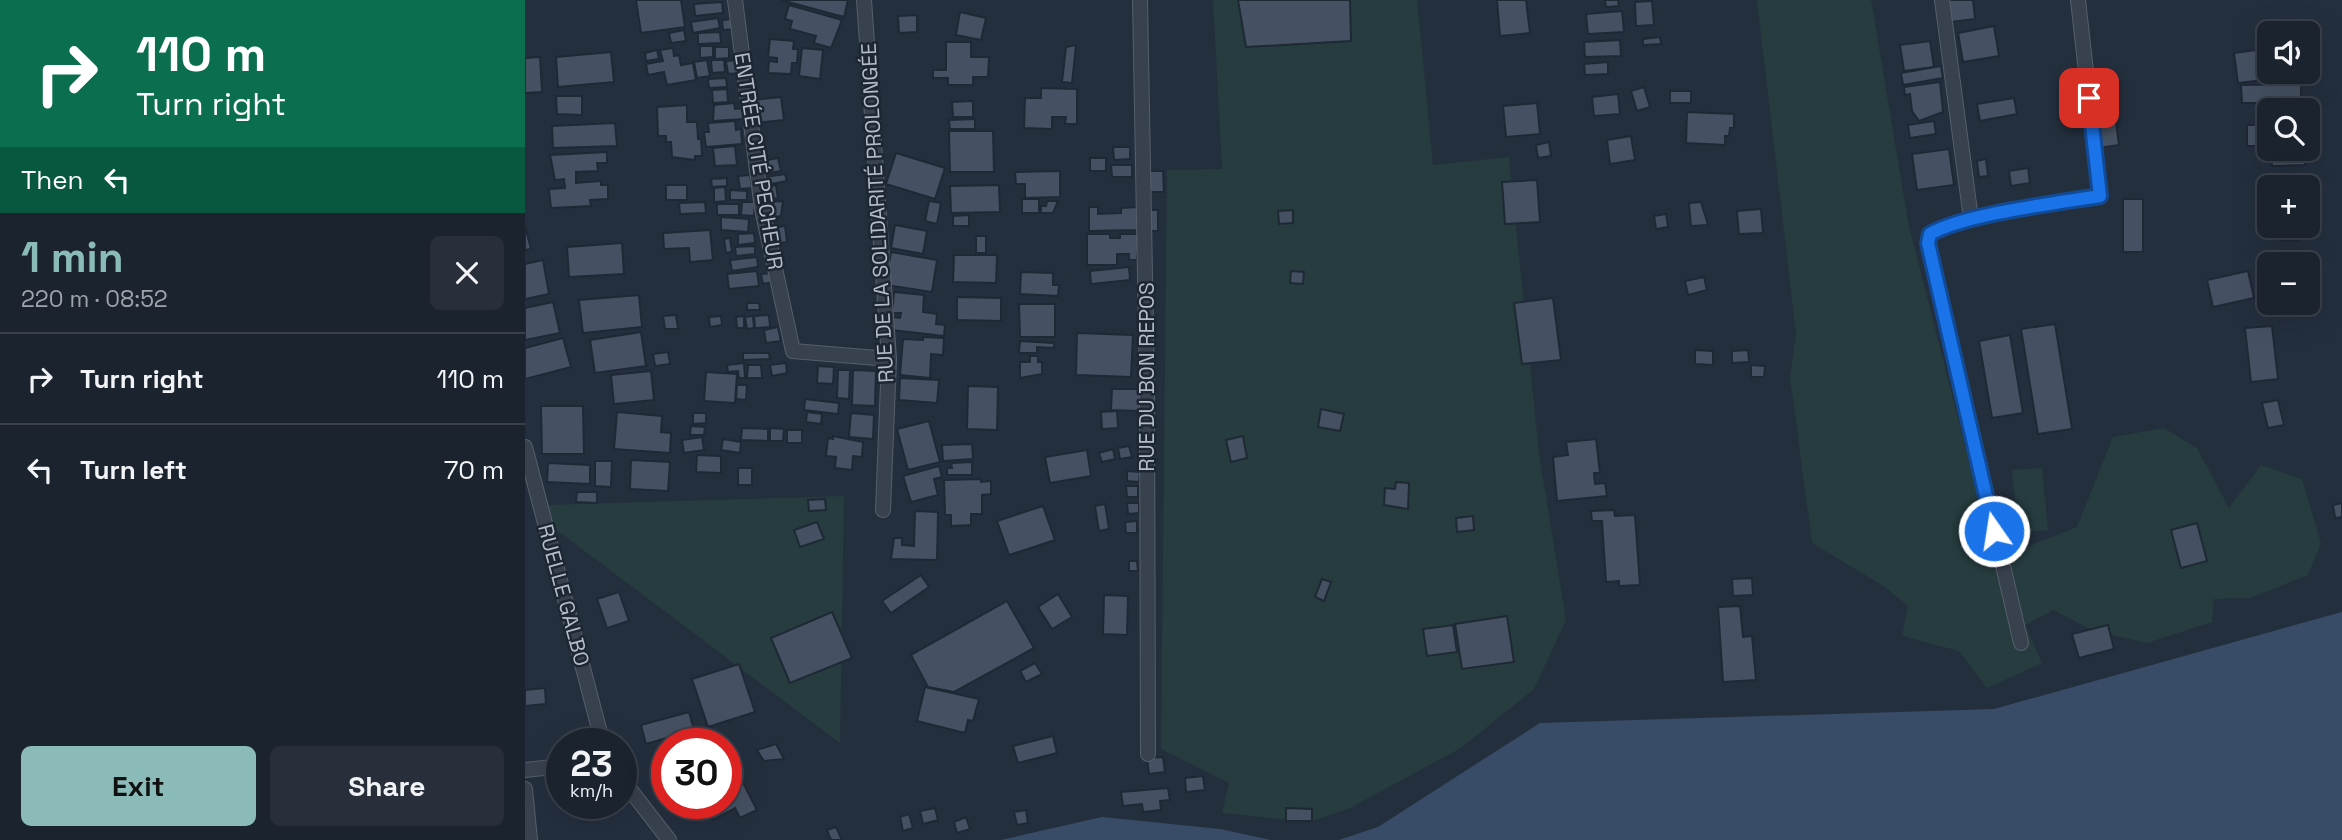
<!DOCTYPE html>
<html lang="en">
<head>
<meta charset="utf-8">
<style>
	body { margin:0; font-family:"Space Grotesk",sans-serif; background:#282f3a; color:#f1f3f6; height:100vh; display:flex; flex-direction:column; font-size:26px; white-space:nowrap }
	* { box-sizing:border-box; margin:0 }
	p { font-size:23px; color:#a0a4aa }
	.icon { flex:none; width:38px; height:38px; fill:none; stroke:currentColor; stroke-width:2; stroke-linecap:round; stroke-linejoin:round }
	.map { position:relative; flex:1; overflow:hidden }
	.details { display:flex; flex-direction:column; background:#1b232e; width:525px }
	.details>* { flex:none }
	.hud { background:#0b6e4f; color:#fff; overflow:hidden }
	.tools { position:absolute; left:1732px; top:21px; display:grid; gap:14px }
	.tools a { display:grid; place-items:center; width:63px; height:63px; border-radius:10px; background:#1b232e; box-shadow:0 7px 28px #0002,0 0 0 2px #39404a; font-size:35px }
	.speed { position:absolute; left:21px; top:728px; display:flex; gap:14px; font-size:35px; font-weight:700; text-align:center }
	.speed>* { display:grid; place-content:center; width:91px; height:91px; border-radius:50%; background:#1b232e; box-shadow:0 7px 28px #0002,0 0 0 2px #39404a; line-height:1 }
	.speed small { font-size:18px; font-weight:400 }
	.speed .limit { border:10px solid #d22; background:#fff; color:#111 }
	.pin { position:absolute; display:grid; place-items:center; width:60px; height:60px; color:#fff; margin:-30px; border-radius:14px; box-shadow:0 4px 10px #0006 }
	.me { position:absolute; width:77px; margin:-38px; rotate:347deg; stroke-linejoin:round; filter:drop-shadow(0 0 5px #0008) }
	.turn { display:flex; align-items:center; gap:24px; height:147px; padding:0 21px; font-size:32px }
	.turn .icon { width:91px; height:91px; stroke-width:2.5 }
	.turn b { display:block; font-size:49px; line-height:60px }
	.then { display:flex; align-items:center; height:66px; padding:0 21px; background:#0003; gap:14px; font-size:26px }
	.round { display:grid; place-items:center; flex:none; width:74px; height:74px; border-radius:10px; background:#282f3a }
	.overview { display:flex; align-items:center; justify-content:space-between; height:119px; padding:0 21px }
	h1 { font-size:42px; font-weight:700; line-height:52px; color:#8bbbb9 }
	.cta { display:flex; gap:14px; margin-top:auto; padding:14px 21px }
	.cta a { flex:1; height:80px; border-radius:10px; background:#8bbbb9; color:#111; font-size:28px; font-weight:700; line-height:80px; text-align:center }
	.cta a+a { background:#282f3a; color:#f1f3f6 }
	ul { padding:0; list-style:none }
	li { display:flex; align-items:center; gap:21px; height:91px; padding:0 21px; border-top:2px solid #39404a }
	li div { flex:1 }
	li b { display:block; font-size:26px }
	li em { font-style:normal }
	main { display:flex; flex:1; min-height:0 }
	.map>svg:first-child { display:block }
	.green { fill:#263c3f }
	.water { fill:#394c67 }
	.building { fill:#455162; stroke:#1f2835; stroke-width:2 }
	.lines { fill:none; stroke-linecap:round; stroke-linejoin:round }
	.street-casing { stroke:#565f6c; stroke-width:16 }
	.street { stroke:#38414e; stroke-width:14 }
	.route-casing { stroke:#114b97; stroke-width:18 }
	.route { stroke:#1a73e8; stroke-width:12 }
	.labels { text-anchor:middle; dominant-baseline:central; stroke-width:5; stroke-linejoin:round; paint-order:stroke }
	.street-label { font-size:21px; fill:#b4bcc9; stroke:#1d2633 }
</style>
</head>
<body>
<main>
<section class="details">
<div class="hud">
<div class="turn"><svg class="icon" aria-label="right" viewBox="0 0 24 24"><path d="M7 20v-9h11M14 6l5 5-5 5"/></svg><div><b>110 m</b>Turn right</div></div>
<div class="then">Then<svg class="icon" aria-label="left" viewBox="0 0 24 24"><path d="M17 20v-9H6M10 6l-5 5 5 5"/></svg></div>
</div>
<div class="overview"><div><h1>1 min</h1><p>220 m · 08:52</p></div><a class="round"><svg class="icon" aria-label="close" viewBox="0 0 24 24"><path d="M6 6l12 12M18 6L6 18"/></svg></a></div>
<ul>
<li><svg class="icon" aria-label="right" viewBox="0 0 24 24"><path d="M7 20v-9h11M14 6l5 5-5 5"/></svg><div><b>Turn right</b></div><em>110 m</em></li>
<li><svg class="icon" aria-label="left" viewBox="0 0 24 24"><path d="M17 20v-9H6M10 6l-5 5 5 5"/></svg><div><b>Turn left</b></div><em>70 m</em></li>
</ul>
<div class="cta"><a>Exit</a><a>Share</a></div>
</section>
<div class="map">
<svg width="1817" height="840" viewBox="0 0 1817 840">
	<rect width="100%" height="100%" fill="#242f3e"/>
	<g class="green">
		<polygon points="688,0 892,0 908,165 984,157 1014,454 1041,620 1009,689 936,748 825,808 785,822 697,813 704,783 636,749 642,170 697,169"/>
		<polygon points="1232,0 1346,0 1383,222 1469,560 1552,527 1588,437 1639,428 1672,448 1704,508 1736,465 1777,479 1796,543 1783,575 1725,598 1689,599 1687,622 1622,643 1569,631 1528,610 1500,625 1517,663 1462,688 1434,651 1377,636 1383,606 1360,587 1287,543 1265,377 1271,334"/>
		<polygon points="1517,468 1523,530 1493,533 1487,470"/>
		<polygon points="319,496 315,743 29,528 20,505"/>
	</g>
	<g class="water">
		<polygon points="1817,612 1817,840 814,840 853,827 1015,723 1469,709"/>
		<polygon points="577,817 695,829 746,840 476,840"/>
	</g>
	<g class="building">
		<polygon points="111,0 156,0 160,27 116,33"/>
		<polygon points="256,0 323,0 319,17"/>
		<polygon points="713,0 825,0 826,41 721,47"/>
		<polygon points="972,0 1001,0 1005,33 975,36"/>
		<polygon points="1080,0 1093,0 1094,6 1081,7"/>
		<polygon points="1423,0 1448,0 1450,19 1426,22"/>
		<polygon points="1127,1 1129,25 1111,26 1110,2"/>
		<polygon points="197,2 198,13 170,16 169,4"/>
		<polygon points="264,5 317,20 306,48 289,43 291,36 265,29 267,21 260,19"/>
		<polygon points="1097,11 1099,32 1063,34 1061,14"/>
		<polygon points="435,12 461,18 456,40 431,35"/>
		<polygon points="392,15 392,32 374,33 373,16"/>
		<polygon points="193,18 195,28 168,33 166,22"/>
		<polygon points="208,19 210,29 198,30 197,20"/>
		<polygon points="1469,26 1474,56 1438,62 1433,33"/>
		<polygon points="159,30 161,41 146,43 144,33"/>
		<polygon points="195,32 196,43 173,44 173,33"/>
		<polygon points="1135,37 1136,44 1118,45 1118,39"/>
		<polygon points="245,39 269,41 268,49 273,49 272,63 267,63 266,74 243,73 244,61 252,62 252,58 243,57"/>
		<polygon points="1095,40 1096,56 1060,57 1059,42"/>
		<polygon points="1405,41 1409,67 1379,71 1375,45"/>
		<polygon points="421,42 446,42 446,57 464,57 463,77 448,77 448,85 423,85 423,78 408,78 408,70 421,70"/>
		<polygon points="551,45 547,83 537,82 541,47"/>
		<polygon points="175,46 188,46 188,57 175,58"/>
		<polygon points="190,47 204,47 204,58 190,59"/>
		<polygon points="148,48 149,56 154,55 156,65 168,63 171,80 142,85 139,72 123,75 121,64 138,61 135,50"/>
		<polygon points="277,48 298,50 295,79 274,76"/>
		<polygon points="1745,48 1745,72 1771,72 1772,76 1713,83 1709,53"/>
		<polygon points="132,50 134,59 121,61 120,53"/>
		<polygon points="86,52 89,82 33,87 31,57"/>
		<polygon points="15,57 17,92 0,93 0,58"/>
		<polygon points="182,60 185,76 172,78 169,62"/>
		<polygon points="186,60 199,60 200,72 187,73"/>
		<polygon points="213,60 215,73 203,74 201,61"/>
		<polygon points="1083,62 1083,74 1060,75 1059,64"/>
		<polygon points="1416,66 1418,78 1378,85 1376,73"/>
		<polygon points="201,78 202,87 184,88 183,79"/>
		<polygon points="1415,82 1418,112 1394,121 1387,111 1385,94 1380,95 1379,87"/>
		<polygon points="1776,84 1776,104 1760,105 1760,110 1745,110 1745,123 1731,123 1731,103 1717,103 1716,85"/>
		<polygon points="1119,87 1125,107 1112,111 1106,91"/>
		<polygon points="516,88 552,89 552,124 540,124 541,117 527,117 527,129 499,128 500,98 516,98"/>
		<polygon points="202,89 203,102 188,103 187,90"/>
		<rect x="1145" y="91" width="21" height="12"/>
		<polygon points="1587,92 1594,145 1574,148 1567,95"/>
		<polygon points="1093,94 1095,114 1069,116 1067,97"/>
		<polygon points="31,96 57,96 57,115 32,114"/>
		<polygon points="256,97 259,120 230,123 227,100"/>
		<polygon points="1489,98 1492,114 1455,121 1452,104"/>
		<polygon points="448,101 448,117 428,117 427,102"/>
		<polygon points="209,103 210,109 218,108 219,119 188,121 189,105"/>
		<polygon points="1012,103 1015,134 981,137 978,106"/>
		<polygon points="162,105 162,122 172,122 173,139 176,139 177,156 170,156 170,160 147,157 146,142 141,142 141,136 133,136 132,107"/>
		<polygon points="1162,112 1209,114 1209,128 1205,128 1204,136 1200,136 1200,145 1161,143"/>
		<polygon points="450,119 450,129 425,129 424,120"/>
		<polygon points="210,121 211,130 216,129 217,144 181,147 179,132 184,132 183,123"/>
		<polygon points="1409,121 1411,134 1385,138 1383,125"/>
		<polygon points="90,123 92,146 28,148 27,126"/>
		<rect x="1722" y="125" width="23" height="21"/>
		<polygon points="424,131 468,131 469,172 425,172"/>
		<polygon points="1106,136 1110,160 1085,164 1082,140"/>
		<polygon points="1024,142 1026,156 1013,158 1011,145"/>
		<polygon points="210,146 212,165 190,166 188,148"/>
		<polygon points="588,147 605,147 605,159 589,160"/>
		<polygon points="1424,149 1429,185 1392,190 1387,154"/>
		<polygon points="1746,149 1780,149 1780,165 1747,166"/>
		<polygon points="82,152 82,163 72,163 73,171 51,172 51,183 76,181 76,185 83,185 83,199 65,200 66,206 26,208 24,189 40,188 39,179 30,180 25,155"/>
		<polygon points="371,153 420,168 410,199 361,184"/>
		<polygon points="253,158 256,171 239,174 237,161"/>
		<rect x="565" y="158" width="16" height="13"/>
		<polygon points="1461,159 1463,176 1454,177 1452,161"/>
		<polygon points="586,165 607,165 607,177 587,177"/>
		<polygon points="1503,168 1505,183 1486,186 1484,171"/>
		<polygon points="535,171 535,197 500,198 500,184 491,184 490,172"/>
		<polygon points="623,171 638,171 639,192 623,192"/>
		<polygon points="260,174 262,181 241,185 240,177"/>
		<polygon points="225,175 227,188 215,189 213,176"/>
		<polygon points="202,178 202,186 187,187 186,179"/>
		<polygon points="1012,180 1015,222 980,224 977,182"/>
		<rect x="141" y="185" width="21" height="15"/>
		<polygon points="251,185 253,198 243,200 240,187"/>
		<polygon points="474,185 475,212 426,213 425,186"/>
		<polygon points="200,187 201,201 189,202 189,188"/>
		<polygon points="205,190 222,191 222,200 205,200"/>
		<rect x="497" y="199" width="17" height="14"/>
		<rect x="1598" y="199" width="20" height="53"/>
		<polygon points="258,201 256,216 246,218 243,202"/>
		<polygon points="404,201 416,203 412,224 400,221"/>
		<polygon points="522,201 533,201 528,213 516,213 516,206 521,206"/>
		<polygon points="180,202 181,213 155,214 154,203"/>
		<polygon points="217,202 230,202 229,216 216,215"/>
		<polygon points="1176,202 1183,225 1166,226 1164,203"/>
		<rect x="192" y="204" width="22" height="11"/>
		<polygon points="564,207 573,207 573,214 596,213 596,208 612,207 613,230 564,231"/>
		<polygon points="1236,209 1238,233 1214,234 1212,211"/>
		<rect x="625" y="210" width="8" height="21"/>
		<polygon points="768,210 768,223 754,224 753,211"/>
		<polygon points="1141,214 1143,227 1131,229 1129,216"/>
		<polygon points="444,215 444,226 428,226 428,216"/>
		<polygon points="196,217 224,219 223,232 196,230"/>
		<polygon points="1744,219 1745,226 1774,226 1774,241 1755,241 1755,233 1744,233"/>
		<polygon points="370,225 402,231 398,254 366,248"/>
		<polygon points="0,226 6,249 0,250"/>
		<polygon points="260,226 262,242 250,244 247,228"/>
		<polygon points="185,230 188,260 165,262 164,248 139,249 138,233"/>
		<polygon points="229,233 230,243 213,245 213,234"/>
		<polygon points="562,234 585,234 585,238 595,238 595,234 614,234 612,260 604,260 604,254 592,254 592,265 562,265"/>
		<rect x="451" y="236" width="10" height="17"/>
		<polygon points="205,238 207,252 201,253 199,239"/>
		<polygon points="97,243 99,274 44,277 42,247"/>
		<polygon points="230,246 230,254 211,256 210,247"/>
		<polygon points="366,252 412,260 407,292 361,285"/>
		<polygon points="429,255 472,255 471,283 428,282"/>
		<polygon points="232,257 233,267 207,271 205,260"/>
		<polygon points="18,260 24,294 0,299 0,264"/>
		<polygon points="604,267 605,280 566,284 565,271"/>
		<polygon points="232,271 234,286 204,289 202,274"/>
		<polygon points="766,271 779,272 778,284 765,283"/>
		<polygon points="1723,271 1729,298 1688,307 1682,280"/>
		<polygon points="496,272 528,273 528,285 534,285 533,296 495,294"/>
		<polygon points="246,273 248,282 238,284 236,274"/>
		<polygon points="1179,277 1182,290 1163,295 1160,281"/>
		<polygon points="369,292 399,295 398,312 412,314 411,324 420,325 419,336 367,330 368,317 375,318 376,313 367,313"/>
		<polygon points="114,295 117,327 58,333 54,300"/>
		<polygon points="432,297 476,298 476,321 432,320"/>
		<polygon points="1028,298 1036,360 997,364 989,303"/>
		<polygon points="28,302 35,333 0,340 0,308"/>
		<polygon points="222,303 234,303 235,310 222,310"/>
		<polygon points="494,304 530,304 530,337 495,337"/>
		<polygon points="151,315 153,329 140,329 138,316"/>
		<polygon points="244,315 245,327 230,328 229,316"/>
		<polygon points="196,316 197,325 185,327 184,317"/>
		<polygon points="219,316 219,328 212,328 211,317"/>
		<polygon points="228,316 229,328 222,329 220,317"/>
		<polygon points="1530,324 1547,429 1513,434 1496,329"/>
		<polygon points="1747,326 1753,379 1726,382 1720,328"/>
		<polygon points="253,327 256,341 241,343 239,330"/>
		<polygon points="116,332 121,366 70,373 65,340"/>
		<polygon points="552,333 608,335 606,377 551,375"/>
		<polygon points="1485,335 1498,413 1467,418 1454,341"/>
		<polygon points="398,337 419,338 418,355 406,354 405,378 375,375 378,339 398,340"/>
		<polygon points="38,338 46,367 0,379 0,348"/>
		<polygon points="495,341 529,343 529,348 512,347 512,353 494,353"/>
		<polygon points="1170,350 1188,351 1188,365 1170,364"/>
		<polygon points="1223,350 1224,362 1207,363 1207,351"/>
		<polygon points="143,352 145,364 130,366 128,354"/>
		<polygon points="218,353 244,353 245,359 218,360"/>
		<polygon points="505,356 513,356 513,362 517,362 517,374 495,378 495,362 505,362"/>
		<polygon points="219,363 220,378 214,378 213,371 203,372 202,365"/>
		<polygon points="261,363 262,373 247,376 245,365"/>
		<polygon points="223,365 236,365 237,378 222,378"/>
		<polygon points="1226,365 1240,366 1239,377 1226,377"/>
		<polygon points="293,366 309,367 308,384 292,383"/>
		<polygon points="313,370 325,370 324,399 312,398"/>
		<polygon points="328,370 351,371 350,406 327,405"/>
		<polygon points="126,371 129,400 89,404 86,375"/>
		<polygon points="181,372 212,374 210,403 179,401"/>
		<polygon points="375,378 414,380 412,403 374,400"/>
		<polygon points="212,385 222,385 221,400 211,399"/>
		<polygon points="443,386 473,387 472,430 442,429"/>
		<polygon points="587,389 616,389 615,411 586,410"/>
		<polygon points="280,399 314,403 313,414 279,410"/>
		<polygon points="1753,400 1759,425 1743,428 1737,403"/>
		<polygon points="16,406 58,406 59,454 17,454"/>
		<polygon points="796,409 819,414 815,431 793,427"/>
		<polygon points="592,411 593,428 577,429 576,412"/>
		<polygon points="92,412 137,416 136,432 146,433 145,453 89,449"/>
		<polygon points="282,412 297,414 296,424 281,422"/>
		<polygon points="168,413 181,413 181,423 168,424"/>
		<polygon points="326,413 349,415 348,439 324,437"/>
		<polygon points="404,421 415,462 383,470 372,429"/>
		<polygon points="166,426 180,427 179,435 165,435"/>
		<polygon points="217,428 243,429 243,441 216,440"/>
		<polygon points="245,428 259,429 258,441 245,441"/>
		<rect x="262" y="430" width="15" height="13"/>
		<polygon points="308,436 338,442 337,457 328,456 327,470 310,468 311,457 301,456 303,438 308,439"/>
		<polygon points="718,436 722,458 706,462 701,440"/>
		<polygon points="177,437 179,450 159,453 157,440"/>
		<polygon points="198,439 216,442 215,453 196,450"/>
		<polygon points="1071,439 1075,473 1069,473 1070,484 1080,483 1082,496 1032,501 1028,457 1043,455 1041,442"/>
		<polygon points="447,444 448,459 418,461 417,445"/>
		<polygon points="604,446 607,457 595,459 593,448"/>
		<polygon points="588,449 590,459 577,462 574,453"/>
		<polygon points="562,450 566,476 525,483 520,457"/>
		<polygon points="172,455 196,456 196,473 171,472"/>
		<polygon points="106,460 145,462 143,491 105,489"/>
		<polygon points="70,461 87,461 86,487 70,486"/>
		<polygon points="447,462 447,475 422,475 422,468 427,468 426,463"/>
		<polygon points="23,463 65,465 65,484 22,482"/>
		<polygon points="414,466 417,477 409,479 413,495 386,502 378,476"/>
		<rect x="213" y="468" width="14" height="17"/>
		<polygon points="602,471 615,472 614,482 602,481"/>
		<polygon points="456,479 456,482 466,481 466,494 457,495 457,514 446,514 446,525 426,526 426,515 420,515 419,480"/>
		<polygon points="871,482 884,483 883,509 859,505 860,488 870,489"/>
		<polygon points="601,486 613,486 613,497 602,497"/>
		<polygon points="52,492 72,492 72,503 51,502"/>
		<polygon points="300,499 301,510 284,511 283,500"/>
		<polygon points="602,503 614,503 614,513 603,514"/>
		<polygon points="1817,503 1817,517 1810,518 1808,505"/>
		<polygon points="580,504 584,529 574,531 570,506"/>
		<polygon points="518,506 530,540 484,555 472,521"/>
		<polygon points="1089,510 1090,516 1110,515 1115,585 1094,586 1094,581 1081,582 1077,521 1067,521 1066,511"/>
		<polygon points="390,511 413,512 412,560 366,559 369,538 377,538 377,545 389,546"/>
		<polygon points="948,516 949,530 932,532 931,518"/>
		<polygon points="612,521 612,533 601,533 600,522"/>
		<polygon points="292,522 299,539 275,547 269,530"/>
		<polygon points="1672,523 1682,561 1656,568 1646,530"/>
		<polygon points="604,561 612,561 613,571 604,571"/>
		<polygon points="396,575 404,587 366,613 357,601"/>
		<polygon points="1227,578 1228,595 1208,596 1207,579"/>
		<polygon points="797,579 806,582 799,601 790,597"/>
		<polygon points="94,592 104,621 82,628 72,599"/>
		<polygon points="533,594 547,617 527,629 513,607"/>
		<polygon points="579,595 603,596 602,635 578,634"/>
		<polygon points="482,601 509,648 429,692 403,687 386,655"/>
		<polygon points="1215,606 1218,637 1227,636 1231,680 1198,682 1193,607"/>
		<polygon points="307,612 327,658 265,683 246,638"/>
		<polygon points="982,616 989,662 937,669 930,624"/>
		<polygon points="928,625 932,652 902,656 898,629"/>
		<polygon points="1583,625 1589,649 1554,658 1547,634"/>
		<polygon points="510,663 517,674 501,682 495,671"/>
		<polygon points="214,664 230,712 183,727 167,679"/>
		<polygon points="400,687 454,699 448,721 443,720 440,733 392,721"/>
		<polygon points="20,688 21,704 0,706 0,690"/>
		<polygon points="164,712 169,730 121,744 116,725"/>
		<polygon points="528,736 532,753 493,763 488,746"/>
		<polygon points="251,744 259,759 239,761 232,750"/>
		<polygon points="638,757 640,772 624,774 622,758"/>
		<polygon points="212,771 232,810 215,818 210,808 188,820 179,803 201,803 201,777"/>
		<polygon points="678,776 680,790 661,792 660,778"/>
		<polygon points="643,788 645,800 635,801 636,810 618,812 617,804 598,806 596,792"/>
		<polygon points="410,808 413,820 398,824 395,811"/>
		<polygon points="761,808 787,809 787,821 761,821"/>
		<polygon points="501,810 503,823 492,825 489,812"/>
		<polygon points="384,814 388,828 378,831 375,817"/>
		<polygon points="441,817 445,829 432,833 429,822"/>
		<polygon points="311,827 317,840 306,840 302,830"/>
	</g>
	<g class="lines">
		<g class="street-casing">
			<g id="street">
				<polyline points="210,0 237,209 268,351 364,359"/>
				<polyline points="339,0 364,359 358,510"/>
				<polyline points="615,0 622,385 623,754"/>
				<polyline points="1417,0 1446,219"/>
				<polyline points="0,447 78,744"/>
				<path d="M1496,643L1403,243L1405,234C1438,214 1534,203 1575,196L1553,0"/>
				<polyline points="0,770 37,766"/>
				<polyline points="96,778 144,840"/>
				<polyline points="0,789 5,840"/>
			</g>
		</g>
		<use href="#street" class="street"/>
	</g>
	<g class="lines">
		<g class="route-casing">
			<path id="route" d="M1469,531L1403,243L1405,234C1440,214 1532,203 1575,196L1564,98"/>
		</g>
		<use href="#route" class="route"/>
	</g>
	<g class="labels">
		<g class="street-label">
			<text transform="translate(234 161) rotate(81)">ENTRÉE CITÉ PECHEUR</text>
			<text transform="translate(352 213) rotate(-93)">RUE DE LA SOLIDARITÉ PROLONGÉE</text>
			<text transform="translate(621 377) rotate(-90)">RUE DU BON REPOS</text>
			<text transform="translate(39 595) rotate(75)">RUELLE GALBO</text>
		</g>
	</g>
</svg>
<div class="tools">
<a><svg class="icon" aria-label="sound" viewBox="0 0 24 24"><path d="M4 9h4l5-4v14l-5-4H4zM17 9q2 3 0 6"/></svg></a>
<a><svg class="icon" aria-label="search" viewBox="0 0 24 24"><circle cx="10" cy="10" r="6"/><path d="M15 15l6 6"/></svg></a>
<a>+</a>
<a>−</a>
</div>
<div class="speed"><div>23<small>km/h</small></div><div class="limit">30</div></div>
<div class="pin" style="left:1564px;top:98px;background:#d93025"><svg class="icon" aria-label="arrive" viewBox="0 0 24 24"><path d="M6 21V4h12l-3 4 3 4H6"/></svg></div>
<svg class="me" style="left:1469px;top:531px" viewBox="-20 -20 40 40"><circle r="17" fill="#1a73e8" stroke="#fff" stroke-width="3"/><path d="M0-11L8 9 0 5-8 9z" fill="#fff"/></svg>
</div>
</main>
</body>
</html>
